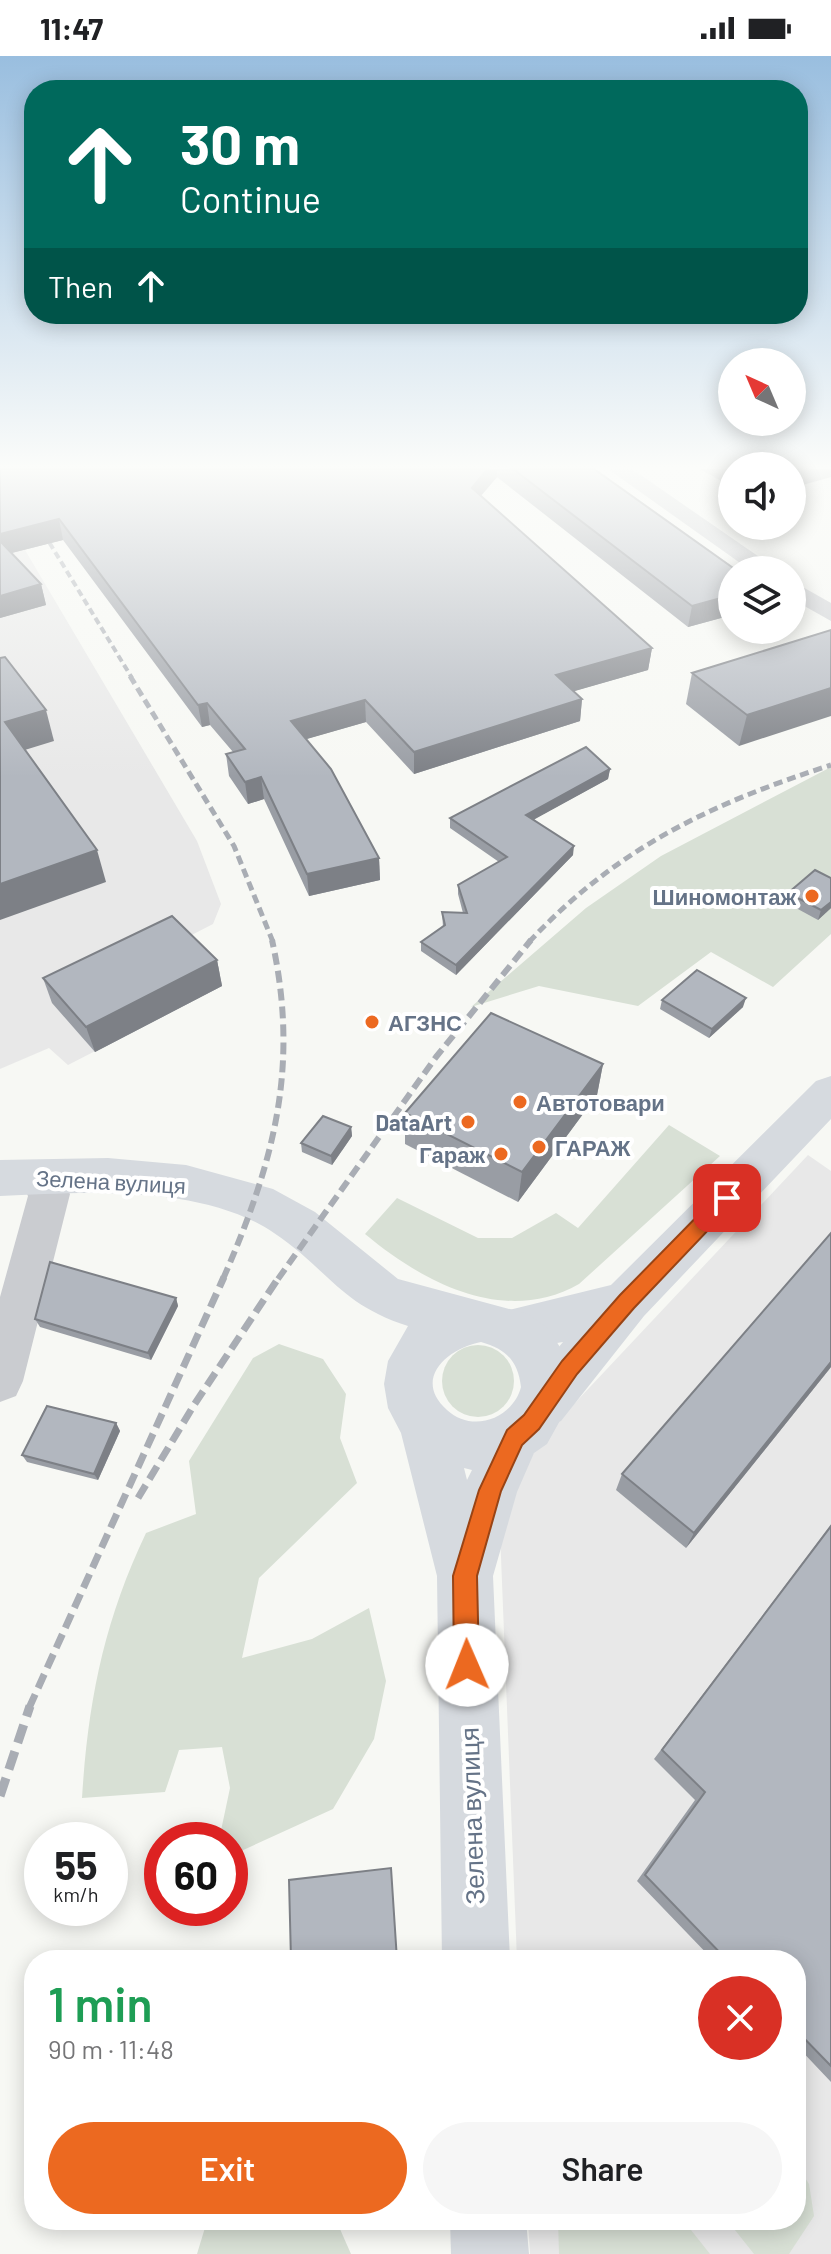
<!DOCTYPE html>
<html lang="en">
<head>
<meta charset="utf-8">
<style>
	body { margin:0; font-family:Barlow,sans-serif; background:#f6f6f6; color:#202124; height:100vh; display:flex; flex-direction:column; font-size:30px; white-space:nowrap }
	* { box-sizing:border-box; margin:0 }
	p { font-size:26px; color:#757577 }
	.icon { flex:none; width:44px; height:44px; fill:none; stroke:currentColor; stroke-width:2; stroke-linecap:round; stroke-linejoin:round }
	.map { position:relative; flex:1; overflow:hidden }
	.sheet { position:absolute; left:24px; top:1894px; width:782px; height:280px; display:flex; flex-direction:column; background:#fff; border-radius:32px; box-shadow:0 4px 20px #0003 }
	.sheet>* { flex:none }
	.top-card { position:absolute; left:24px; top:24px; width:784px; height:244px; border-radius:32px; box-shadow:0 4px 20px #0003; background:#00695c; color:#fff; overflow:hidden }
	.needle { width:52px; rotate:316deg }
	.controls { position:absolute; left:718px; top:292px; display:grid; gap:16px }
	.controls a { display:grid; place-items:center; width:88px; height:88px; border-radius:50%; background:#fff; box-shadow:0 4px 20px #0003; font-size:40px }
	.speed { position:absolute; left:24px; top:1766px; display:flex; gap:16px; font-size:40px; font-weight:700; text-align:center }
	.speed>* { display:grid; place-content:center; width:104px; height:104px; border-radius:50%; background:#fff; box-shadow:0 4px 20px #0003; line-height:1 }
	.speed small { font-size:20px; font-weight:400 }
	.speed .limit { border:12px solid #d22; background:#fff; color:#111 }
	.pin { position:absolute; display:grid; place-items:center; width:68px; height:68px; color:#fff; margin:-34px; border-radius:16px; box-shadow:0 4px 12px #0006 }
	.me { position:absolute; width:88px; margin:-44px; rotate:359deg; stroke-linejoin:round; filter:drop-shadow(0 0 6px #0008) }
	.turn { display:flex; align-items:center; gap:28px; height:168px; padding:0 24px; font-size:36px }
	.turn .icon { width:104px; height:104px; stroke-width:2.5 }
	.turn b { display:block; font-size:56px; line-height:68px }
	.then { display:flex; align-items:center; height:76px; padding:0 24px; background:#0003; gap:16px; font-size:30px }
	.round { display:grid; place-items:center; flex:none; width:84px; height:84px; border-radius:42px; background:#f6f6f6 }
	.head { display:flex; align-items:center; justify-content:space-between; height:136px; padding:0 24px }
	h1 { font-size:48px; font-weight:600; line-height:60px; color:#1e9e55 }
	.action { display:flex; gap:16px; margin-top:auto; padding:16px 24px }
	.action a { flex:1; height:92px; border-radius:48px; background:#ec6920; color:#fff; font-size:32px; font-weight:600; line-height:92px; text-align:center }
	.action a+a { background:#f6f6f6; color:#202124 }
	.status { display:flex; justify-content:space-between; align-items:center; height:56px; padding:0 40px; background:#fff; direction:ltr }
	.status svg { height:22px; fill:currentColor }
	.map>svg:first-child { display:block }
	.built { fill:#e8e8e8 }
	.green { fill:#d8e0d5 }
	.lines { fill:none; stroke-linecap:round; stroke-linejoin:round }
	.street { fill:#caccd0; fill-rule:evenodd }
	.secondary { fill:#d6dadf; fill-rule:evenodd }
	.primary { fill:#d6dadf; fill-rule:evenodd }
	.rail-far4 { stroke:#a9adb4; stroke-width:4; stroke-dasharray:7 4; stroke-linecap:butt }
	.rail-far3 { stroke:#a9adb4; stroke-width:5; stroke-dasharray:9 5; stroke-linecap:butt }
	.rail-far2 { stroke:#a9adb4; stroke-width:6; stroke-dasharray:12 6; stroke-linecap:butt }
	.rail-far1 { stroke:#a9adb4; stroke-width:7; stroke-dasharray:15 7; stroke-linecap:butt }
	.rail { stroke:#a9adb4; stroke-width:9; stroke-dasharray:19 9; stroke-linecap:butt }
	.wall { fill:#999da4 }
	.shaded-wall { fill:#7d8086 }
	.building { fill:#b2b7bf; stroke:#7d8086; stroke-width:2 }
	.route { fill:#ec6920; stroke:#994415; stroke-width:2 }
	.poi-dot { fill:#ec6920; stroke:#fff; stroke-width:3 }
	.labels { text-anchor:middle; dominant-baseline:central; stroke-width:8; stroke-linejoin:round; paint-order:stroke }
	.poi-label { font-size:22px; font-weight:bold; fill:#657387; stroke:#fff; text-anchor:end }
	.street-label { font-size:22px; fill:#657387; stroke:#fff }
	.near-street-label { font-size:26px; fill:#657387; stroke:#fff }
</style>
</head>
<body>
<div class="status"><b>11:47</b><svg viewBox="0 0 49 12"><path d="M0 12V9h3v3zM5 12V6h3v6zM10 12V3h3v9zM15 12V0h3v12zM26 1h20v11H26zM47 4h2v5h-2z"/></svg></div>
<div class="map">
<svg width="831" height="2198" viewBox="0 0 831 2198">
	<rect width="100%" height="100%" fill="#f7f8f4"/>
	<g class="built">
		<polygon points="0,456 20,476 25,494 197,785 221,848 213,868 178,886 222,930 68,1009 49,992 0,1013"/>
		<polygon points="808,1099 831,1115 831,2198 530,2198 528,2164 796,2164 796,1904 517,1904 500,1476 515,1429 543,1381"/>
	</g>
	<g class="green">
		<polygon points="831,711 831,878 773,931 711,896 638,950 539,930 471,951 586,852 661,800"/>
		<path d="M669,1069L720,1100L579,1228C505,1270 424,1227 365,1178L397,1142L478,1182H512L556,1157L578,1172Z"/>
		<path d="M279,1288L323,1303L346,1338L340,1382L357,1427L259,1522L242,1602L312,1583L369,1552L386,1625L374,1683L333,1753L230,1800V1784H219L230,1732L222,1691L179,1694L165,1736L82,1742C88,1645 104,1565 146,1477L196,1458L189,1405L253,1302Z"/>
		<circle cx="478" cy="1325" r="36"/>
		<polygon points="796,2108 809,2128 814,2160 789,2198 754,2198 727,2164 796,2164"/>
		<polygon points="217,2164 336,2164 351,2198 197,2198 207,2165"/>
		<polygon points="558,2164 683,2164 710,2198 559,2198"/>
	</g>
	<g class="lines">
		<g class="street">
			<polygon points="608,413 632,413 778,514 750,514"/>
			<polygon points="792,525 831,547 831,565 792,543"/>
			<polygon points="37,1104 51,1109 70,1138 23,1325 16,1340 0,1346 0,1241 28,1140 17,1120 23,1109"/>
		</g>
		<polygon class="secondary" points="831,1020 831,1063 644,1260 561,1365 543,1372 525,1365 517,1348 525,1331 563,1286 514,1294 497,1287 489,1272 497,1257 611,1229 816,1025"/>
		<g class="primary">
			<path d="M108,1102L186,1109L273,1133L315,1156L398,1223L528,1258L549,1273L561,1293L572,1331L567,1352L547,1388L534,1397L517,1436L493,1520L510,1904H442L437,1520L401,1377L388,1352L384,1328L388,1305L408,1270C339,1248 328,1213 274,1177C202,1128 84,1136 0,1140V1104ZM481,1286C506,1293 518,1305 521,1331C513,1362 473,1378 447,1354C412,1323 448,1292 481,1286ZM464,1412L472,1414L467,1424Z"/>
			<polygon points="450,2164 526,2164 529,2198 451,2198"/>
		</g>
		<polyline class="rail-far4" points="38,468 132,622"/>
		<g class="rail-far3">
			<polyline points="130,620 234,790 273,886"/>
			<path d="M529,886C617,792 710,748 831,709"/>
		</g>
		<g class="rail-far2">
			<path d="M223,1223C274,1106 300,1011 272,884"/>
			<polyline points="278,1223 436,1001 531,884"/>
		</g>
		<g class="rail-far1">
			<polyline points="138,1442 194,1349 279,1221"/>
			<polyline points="29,1652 224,1221"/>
		</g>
		<polyline class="rail" points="0,1740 30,1650"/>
	</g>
	<g class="wall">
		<polygon points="0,413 594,413 732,514 732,559 688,571 497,421 481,440 652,592 648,614 574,635 582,643 580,665 414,718 366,666 306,683 379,802 380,824 309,840 264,743 248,748 229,720 226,698 233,696 210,669 202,671 63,484 11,497 41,528 46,549 0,562"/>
		<polygon points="700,413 732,413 732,431"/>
		<polygon points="831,574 739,690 686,648 692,617"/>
		<polygon points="610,713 608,723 534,763 573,799 456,919 421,895 421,886 443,871 442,856 463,857 458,838 458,829 499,806 450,772 450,762"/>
		<polygon points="788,837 831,852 818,864 785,846"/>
		<polygon points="217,904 222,930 95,996 52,947 43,922"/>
		<polygon points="662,944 743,951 709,982 660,953"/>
		<polygon points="603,1008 597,1039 518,1146 405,1088 405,1057"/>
		<polygon points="351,1071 352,1080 332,1109 302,1096 301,1087"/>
		<polygon points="176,1242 178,1250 151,1304 40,1271 35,1263"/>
		<polygon points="831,1311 686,1492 616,1434 622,1418"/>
		<polygon points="116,1367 120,1375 98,1424 27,1406 22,1399"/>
		<polygon points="831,1469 831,2026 796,1989 796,1904 713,1904 637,1825 695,1744 654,1703"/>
	</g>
	<g class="shaded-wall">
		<polygon points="487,413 497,413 497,421 471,451 472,432"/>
		<polygon points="809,413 831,413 831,421 792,432 792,418"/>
		<polygon points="59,463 63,484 0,500 0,478"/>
		<polygon points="41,528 46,549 0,562 0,540"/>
		<polygon points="732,539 732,559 688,571 692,550"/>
		<polygon points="652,592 648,614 554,641 556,619"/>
		<polygon points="831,632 831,660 739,690 747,659"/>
		<polygon points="582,643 580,665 414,718 414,696"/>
		<polygon points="365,644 366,666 293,687 291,665"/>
		<polygon points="207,647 210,669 202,671 198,649"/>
		<polygon points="46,654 54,685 15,697 5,666"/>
		<polygon points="610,713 608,723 526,768 526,759"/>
		<polygon points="261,721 264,743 248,748 245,726"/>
		<polygon points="574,790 573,799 456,919 456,909"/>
		<polygon points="97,794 106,826 0,864 0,828"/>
		<polygon points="379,802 380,824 309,840 307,818"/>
		<polygon points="831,846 831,852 818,864 821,854"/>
		<polygon points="217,904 222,930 95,996 86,971"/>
		<polygon points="746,942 743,951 709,982 712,973"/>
		<polygon points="603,1008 597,1039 518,1146 522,1116"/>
		<polygon points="351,1071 352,1080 332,1109 331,1100"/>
		<polygon points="176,1242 178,1250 151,1304 148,1297"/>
		<polygon points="831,1306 831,1311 686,1492 694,1477"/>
		<polygon points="116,1367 120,1375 98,1424 94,1418"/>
	</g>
	<g class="building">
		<polygon points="0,413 487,413 472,432 652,592 556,619 582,643 414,696 365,644 291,665 331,713 379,802 307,818 261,721 245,726 226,698 245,693 207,647 198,649 59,463 0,478"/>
		<polygon points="513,413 594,413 736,514 732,514 732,539 692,550"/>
		<polygon points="792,413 809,413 792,418"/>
		<polygon points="0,485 41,528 0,540"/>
		<polygon points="831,574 831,632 747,659 692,617"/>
		<polygon points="5,601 46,654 5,666 97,794 0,828 0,602"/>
		<polygon points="586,691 610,713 526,759 574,790 456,909 421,886 445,869 442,856 467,857 458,829 507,801 450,762"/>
		<polygon points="815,814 831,822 831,846 821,854 788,837"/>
		<polygon points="172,860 217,904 86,971 43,922"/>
		<polygon points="697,914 746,942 712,973 662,944"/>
		<polygon points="491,957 603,1008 522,1116 405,1057"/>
		<polygon points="323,1060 351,1071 331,1100 301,1087"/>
		<polygon points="831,1177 831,1306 694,1477 622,1418"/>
		<polygon points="50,1206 176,1242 148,1297 35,1263"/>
		<polygon points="47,1350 116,1367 94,1418 22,1399"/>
		<polygon points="831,1470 831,2010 796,1974 796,1904 727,1904 645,1819 705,1736 662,1694"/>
		<polygon points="391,1812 397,1904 291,1904 289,1824"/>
	</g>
	<linearGradient id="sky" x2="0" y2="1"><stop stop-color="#99bedf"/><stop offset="0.57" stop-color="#fbfcfa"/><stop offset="1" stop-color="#fbfcfa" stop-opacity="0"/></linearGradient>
	<rect width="831" height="721" fill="url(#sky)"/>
	<polygon class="route" points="727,1135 736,1142 733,1148 634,1252 577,1318 539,1373 522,1389 501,1435 477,1520 479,1609 476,1617 467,1621 458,1617 454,1609 453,1520 479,1434 507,1374 524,1359 562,1305 620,1239 720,1137"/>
	<g class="poi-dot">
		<circle cx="812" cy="840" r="8"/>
		<circle cx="372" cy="966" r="8"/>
		<circle cx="520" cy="1046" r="8"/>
		<circle cx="468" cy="1066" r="8"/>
		<circle cx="539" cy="1091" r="8"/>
		<circle cx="501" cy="1098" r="8"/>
	</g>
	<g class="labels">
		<g class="poi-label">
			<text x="796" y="840">Шиномонтаж</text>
			<text x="388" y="966" text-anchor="start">АГЗНС</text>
			<text x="536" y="1046" text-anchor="start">Автотовари</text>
			<text x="452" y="1066">DataArt</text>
			<text x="555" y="1091" text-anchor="start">ГАРАЖ</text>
			<text x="485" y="1098">Гараж</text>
		</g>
		<g class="street-label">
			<text transform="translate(111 1125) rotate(3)">Зелена вулиця</text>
		</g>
		<g class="near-street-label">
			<text transform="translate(471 1760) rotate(-92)">Зелена вулиця</text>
		</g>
	</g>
</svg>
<div class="controls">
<a><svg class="needle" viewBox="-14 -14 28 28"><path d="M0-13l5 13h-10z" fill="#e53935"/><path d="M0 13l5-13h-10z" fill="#757577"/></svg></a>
<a><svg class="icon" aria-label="sound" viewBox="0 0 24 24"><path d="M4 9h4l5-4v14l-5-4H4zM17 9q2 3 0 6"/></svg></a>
<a><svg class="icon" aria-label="layers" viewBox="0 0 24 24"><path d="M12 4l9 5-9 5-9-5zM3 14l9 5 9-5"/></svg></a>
</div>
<div class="speed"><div>55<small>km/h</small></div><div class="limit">60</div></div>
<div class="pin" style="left:727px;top:1142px;background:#d93025"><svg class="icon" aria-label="arrive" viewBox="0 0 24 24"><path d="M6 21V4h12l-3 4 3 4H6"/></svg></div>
<svg class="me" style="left:467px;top:1609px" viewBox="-20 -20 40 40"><circle r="19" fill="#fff"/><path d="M0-13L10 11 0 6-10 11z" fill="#ec6920"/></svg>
<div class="top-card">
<div class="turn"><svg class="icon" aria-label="ahead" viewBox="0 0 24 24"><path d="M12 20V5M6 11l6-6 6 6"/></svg><div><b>30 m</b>Continue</div></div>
<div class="then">Then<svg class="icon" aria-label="ahead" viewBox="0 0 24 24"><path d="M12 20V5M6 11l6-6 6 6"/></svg></div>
</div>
<section class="sheet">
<div class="head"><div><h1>1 min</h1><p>90 m · 11:48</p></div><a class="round" style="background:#d93025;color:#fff"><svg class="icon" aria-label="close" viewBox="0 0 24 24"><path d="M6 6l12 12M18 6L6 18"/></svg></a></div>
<div class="action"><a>Exit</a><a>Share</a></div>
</section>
</div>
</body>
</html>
